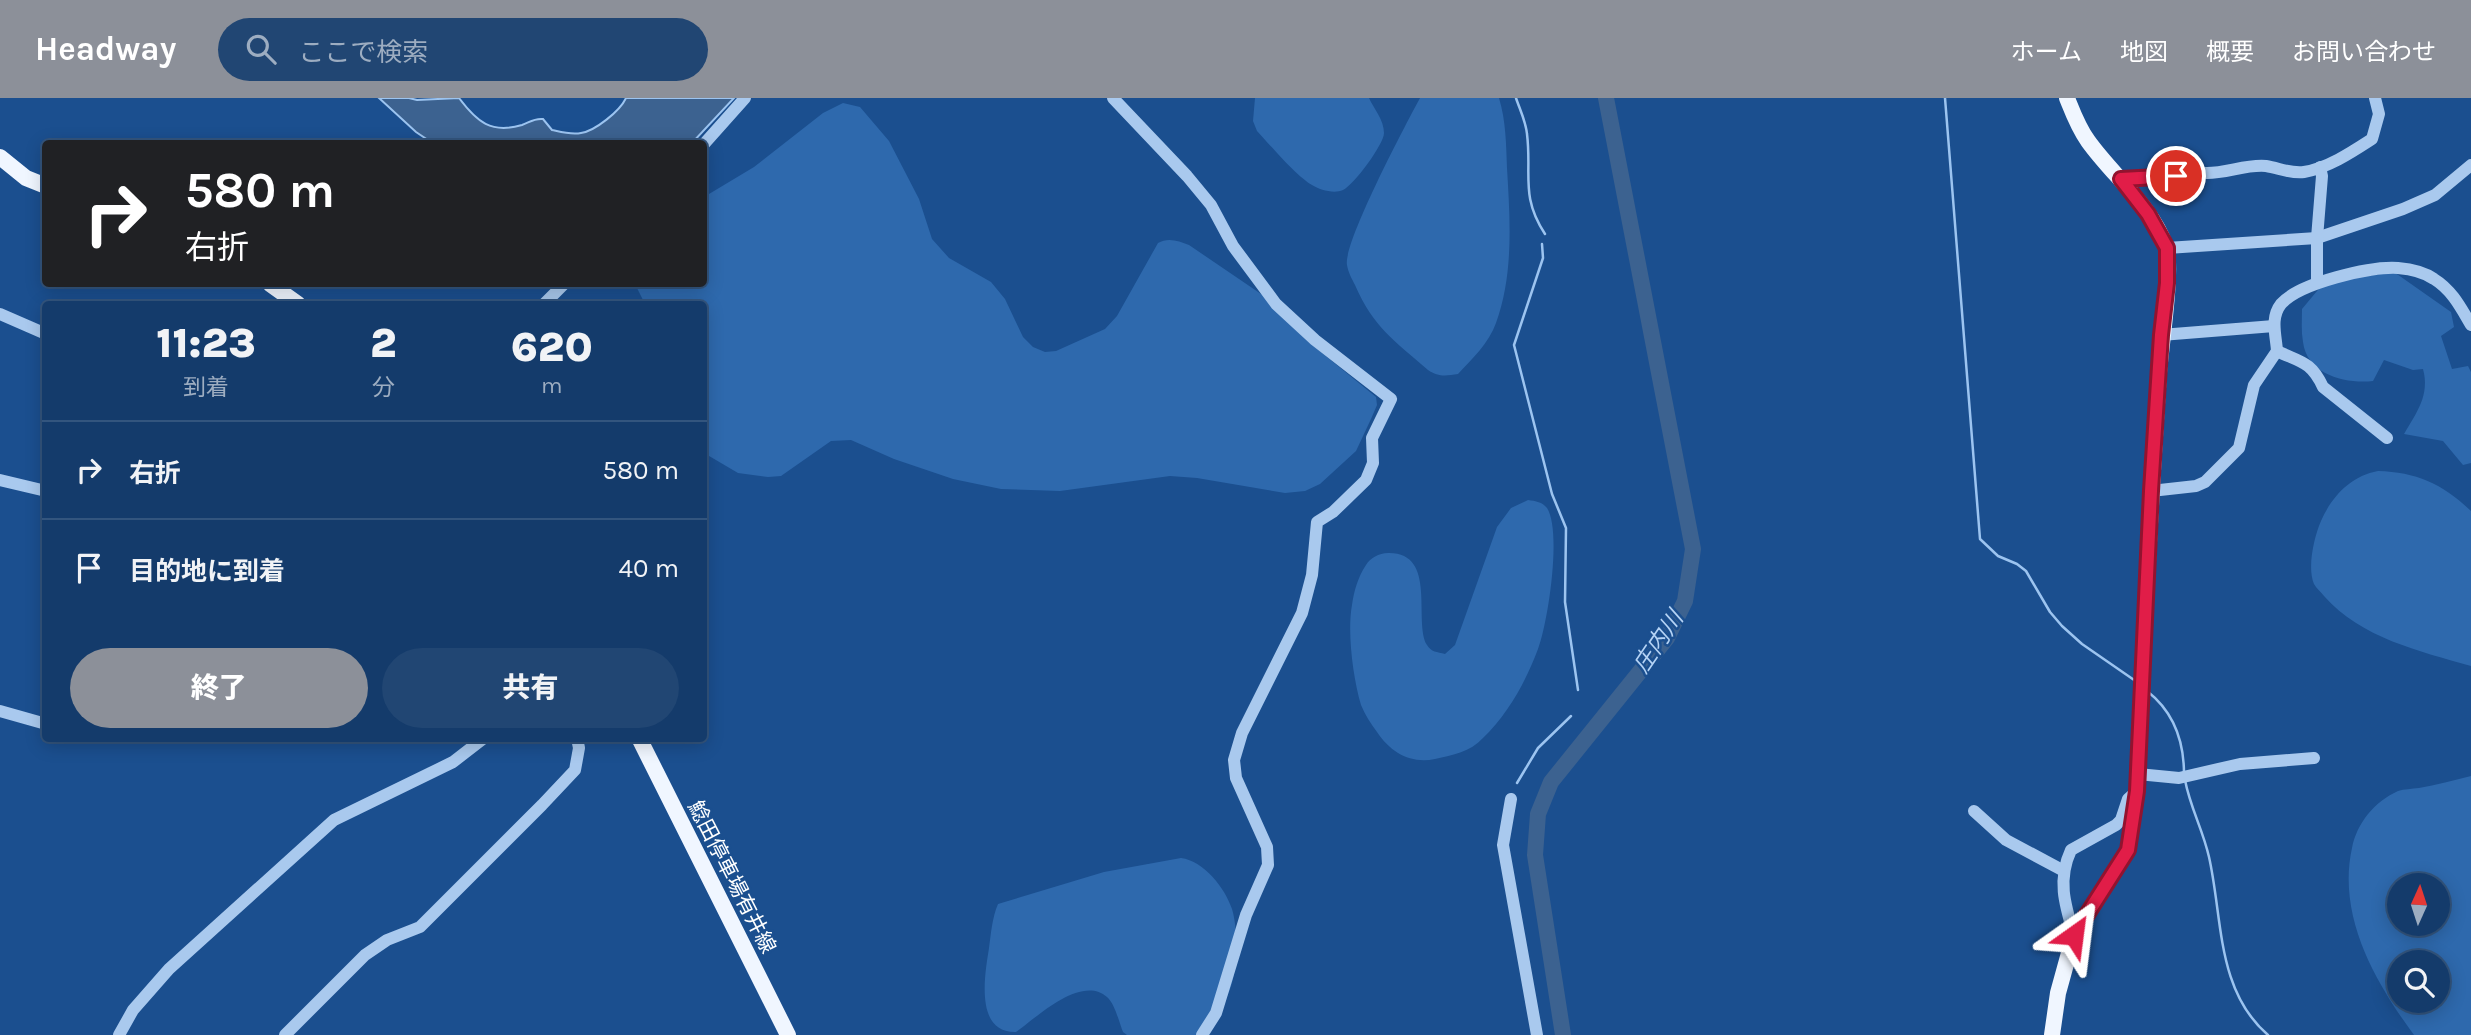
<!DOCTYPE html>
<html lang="ja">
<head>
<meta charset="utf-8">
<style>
	body { margin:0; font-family:Karla,"Noto Sans JP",sans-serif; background:#214673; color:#f1f3f6; height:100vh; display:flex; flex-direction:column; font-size:26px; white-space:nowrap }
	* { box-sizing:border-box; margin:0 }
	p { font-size:23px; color:#9dadc1 }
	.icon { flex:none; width:38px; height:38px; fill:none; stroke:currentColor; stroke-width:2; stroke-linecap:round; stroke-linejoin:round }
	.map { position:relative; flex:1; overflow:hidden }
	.sheet { position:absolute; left:42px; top:203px; width:665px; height:441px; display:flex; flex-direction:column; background:#143b6b; border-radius:7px; box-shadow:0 4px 18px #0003,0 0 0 2px #33557e }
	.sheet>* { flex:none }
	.top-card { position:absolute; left:42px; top:42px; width:665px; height:147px; border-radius:7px; box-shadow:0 4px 18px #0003,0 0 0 2px #33557e; background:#202124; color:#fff; overflow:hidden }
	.needle { width:46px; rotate:3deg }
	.tools { position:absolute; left:2387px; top:775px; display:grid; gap:14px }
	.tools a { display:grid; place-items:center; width:63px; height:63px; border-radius:50%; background:#143b6b; box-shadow:0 4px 18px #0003,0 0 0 2px #33557e; font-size:35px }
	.pin { position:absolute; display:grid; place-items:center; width:60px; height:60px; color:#fff; margin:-30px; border:4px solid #fff; border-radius:50%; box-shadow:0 2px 7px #0007 }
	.me { position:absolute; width:77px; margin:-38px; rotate:31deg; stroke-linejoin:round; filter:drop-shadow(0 0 5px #0008) }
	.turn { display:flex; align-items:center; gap:24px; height:147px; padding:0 28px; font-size:32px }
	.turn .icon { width:91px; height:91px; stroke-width:2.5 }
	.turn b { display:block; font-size:49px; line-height:60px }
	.eta { display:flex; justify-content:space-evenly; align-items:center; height:119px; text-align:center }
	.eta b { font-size:42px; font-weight:800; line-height:49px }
	.button { display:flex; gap:14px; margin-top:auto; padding:14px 28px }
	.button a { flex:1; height:80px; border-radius:42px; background:#8c9099; color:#fff; font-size:28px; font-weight:800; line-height:80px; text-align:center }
	.button a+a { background:#214673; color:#f1f3f6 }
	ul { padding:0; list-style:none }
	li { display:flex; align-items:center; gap:21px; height:98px; padding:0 28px; border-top:2px solid #33557e }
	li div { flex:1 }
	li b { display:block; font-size:26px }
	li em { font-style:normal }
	header { display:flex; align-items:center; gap:42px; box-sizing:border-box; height:98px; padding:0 35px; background:#8c9099; color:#fff }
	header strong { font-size:33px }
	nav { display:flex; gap:38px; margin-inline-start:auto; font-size:24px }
	.search { width:490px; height:63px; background:#214673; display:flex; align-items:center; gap:18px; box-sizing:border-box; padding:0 24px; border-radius:38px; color:#9dadc1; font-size:26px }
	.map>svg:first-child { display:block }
	.green { fill:#2e69ad; fill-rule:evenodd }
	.water { fill:#3c6290; stroke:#9cc4f0; stroke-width:2 }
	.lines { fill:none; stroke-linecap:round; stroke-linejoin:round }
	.stream { stroke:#9cc4f0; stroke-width:2.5 }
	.river { stroke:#3c6290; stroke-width:16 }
	.minor { stroke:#a9c9ee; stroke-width:12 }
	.major { stroke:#f0f6ff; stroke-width:16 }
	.route-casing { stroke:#92132f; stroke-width:18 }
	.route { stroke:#e11d48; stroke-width:12 }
	.labels { text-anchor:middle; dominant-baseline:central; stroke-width:5; stroke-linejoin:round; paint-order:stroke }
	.street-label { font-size:21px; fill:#fff; stroke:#1b4f8f }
	.water-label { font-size:23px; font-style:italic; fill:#b5d3f5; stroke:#1b4f8f }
</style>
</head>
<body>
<header>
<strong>Headway</strong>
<div class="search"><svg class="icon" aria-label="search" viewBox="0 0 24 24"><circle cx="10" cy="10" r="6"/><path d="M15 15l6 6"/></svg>ここで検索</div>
<nav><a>ホーム</a><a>地図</a><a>概要</a><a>お問い合わせ</a></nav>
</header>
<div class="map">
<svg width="2471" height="937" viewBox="0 0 2471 937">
	<rect width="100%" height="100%" fill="#1b4f8f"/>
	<g class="green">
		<path d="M1255,0H1369C1374,11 1384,22 1384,35C1384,46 1354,87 1343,92C1334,96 1320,92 1312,87C1297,79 1270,47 1257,33L1253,23Z"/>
		<path d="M1420,0H1499C1506,23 1506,46 1507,70C1510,120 1514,176 1496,225C1489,245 1472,261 1458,276C1446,278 1438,279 1428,272C1395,243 1373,229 1355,187C1352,181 1348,174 1347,167C1343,145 1406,26 1420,0Z"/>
		<path d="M843,5L860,9L889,43L919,101L932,141L949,160L991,184L1005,201L1023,239L1033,249L1045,254L1056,253L1105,231L1117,218L1158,145C1168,139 1179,143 1189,147L1264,198L1305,241L1376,299L1377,307L1371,321L1356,353L1320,386L1305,393L1285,395L1197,380L1170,378L1060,393L1001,391L953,381L894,361L851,342L831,343L781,378L768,379L738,375L704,355V206H645L635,186H704V99L754,69L823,15Z"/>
		<path d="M2394,174L2451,214L2454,229L2441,238L2452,271L2468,268L2471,274V365L2463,367L2443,343L2404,336C2417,314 2430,297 2423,271L2413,272L2384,262L2373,283C2346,286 2307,277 2303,244C2301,233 2302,222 2302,211L2322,187L2354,180Z"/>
		<path d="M2378,373C2416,374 2443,386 2471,413V568C2419,553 2361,540 2324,498C2321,494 2316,490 2314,486C2307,470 2314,439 2321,423C2332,398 2351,378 2378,373Z"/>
		<path d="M1528,402C1536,403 1542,404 1547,410C1562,433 1548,525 1538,551C1526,583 1508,616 1483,640C1470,654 1453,657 1435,661C1411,666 1391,655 1377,634C1371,626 1365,617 1361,607C1353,580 1347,534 1352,507C1354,493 1358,479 1366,467C1370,460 1379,455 1388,455C1438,454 1413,524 1427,547C1431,554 1437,554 1445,556L1455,547L1497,429L1511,410Z"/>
		<path d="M2471,678V937H2414C2375,884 2337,818 2352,750C2357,725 2374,704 2398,693C2404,691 2412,691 2419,690C2436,687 2454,682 2471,678ZM2399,788H2438V826H2399ZM2399,864H2438V903H2399Z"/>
		<path d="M1181,760C1204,763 1225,790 1232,811C1238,831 1237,862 1233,881C1228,903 1215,919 1202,937H1127L1123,934C1119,924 1115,906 1107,899C1081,876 1036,920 1016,934C974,935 985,876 989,850C991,836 992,820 998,806L1104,774Z"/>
	</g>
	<path class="water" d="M379,0H409L417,2L459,0C477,24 491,36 522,27C530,24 534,20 543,21L552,32C561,34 571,37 581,35C595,33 620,13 626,0H734L692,45L434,46L416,34Z"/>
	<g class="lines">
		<g class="stream">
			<path d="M1516,0C1520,12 1526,24 1527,36C1532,76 1520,98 1545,136"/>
			<polyline points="1945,0 1980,441 1998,458 2017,466 2026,473 2050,514 2062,528 2082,546 2137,584"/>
			<polyline points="1542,146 1543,160 1514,247 1552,396 1566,430 1565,504 1578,592"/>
			<path d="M2147,593C2174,614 2184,642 2184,676"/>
			<path d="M2185,682C2190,709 2203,732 2209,759C2223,821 2216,892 2268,937"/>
			<polyline points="1517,685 1538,650 1571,618"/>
		</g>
		<polyline class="river" points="1563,937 1535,757 1538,716 1551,684 1667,540 1685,503 1693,451 1606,0"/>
		<g class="minor">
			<polyline points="1113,0 1187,78 1211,107 1233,148 1276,206 1315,242 1391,301 1372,340 1373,365 1366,382 1333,414 1317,424 1312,477 1302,515 1242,635 1234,662 1236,680 1267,749 1268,767 1246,817 1216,915 1202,937"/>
			<polyline points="704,46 745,0"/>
			<path d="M2121,81L2176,78C2186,71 2196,74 2207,75C2227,75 2247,66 2266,68C2279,70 2291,76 2304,74C2328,70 2352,54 2372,41L2379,16L2375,0"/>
			<polyline points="2167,150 2317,140 2403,111 2435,97 2471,67"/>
			<polyline points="2317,185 2317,140 2322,78 2320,69"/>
			<polyline points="544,206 564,186"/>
			<polyline points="0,216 46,236"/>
			<polyline points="2161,237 2274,228"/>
			<path d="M2277,253C2300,264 2311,263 2323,289L2387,340"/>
			<polyline points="0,382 46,393"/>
			<path d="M2151,393L2196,388L2205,384L2239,350L2254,287L2277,253C2276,237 2270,220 2281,206C2299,185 2371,168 2398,170C2410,171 2424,174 2434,181C2452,192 2461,210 2471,227"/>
			<polyline points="0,613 46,626"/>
			<polyline points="2138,676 2179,680 2240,666 2314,660"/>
			<polyline points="1511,701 1503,747 1537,937"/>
			<polyline points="1974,713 2006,742 2064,773"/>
			<path d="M2074,837C2065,807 2057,782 2071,752L2116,727L2121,722L2128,701L2137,693"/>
			<polyline points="119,937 133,912 169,871 334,722 453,664 484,640"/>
			<polyline points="285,937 365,857 387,842 420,829 542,707 575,672 579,650 577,640"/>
		</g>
		<g class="major">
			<polyline points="0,59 26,80 46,88"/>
			<polyline points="270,186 298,206"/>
			<polyline points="639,640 788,937"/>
			<path d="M2052,937L2058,895L2074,837L2128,752L2137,693C2143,554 2150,414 2159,275C2161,248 2173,170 2166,149C2151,107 2113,78 2088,43C2078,29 2073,15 2067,0"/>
		</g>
	</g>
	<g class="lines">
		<g class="route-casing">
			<polyline id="route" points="2074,837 2128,752 2137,693 2151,393 2161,237 2167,185 2167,150 2148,116 2121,81 2176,78"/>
		</g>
		<use href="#route" class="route"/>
	</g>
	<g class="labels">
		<g class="street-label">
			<text transform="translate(732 779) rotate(63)">鯰田停車場有井線</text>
		</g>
		<g class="water-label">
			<text transform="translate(1658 544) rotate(-56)">庄内川</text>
		</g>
	</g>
</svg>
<div class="tools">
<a><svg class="needle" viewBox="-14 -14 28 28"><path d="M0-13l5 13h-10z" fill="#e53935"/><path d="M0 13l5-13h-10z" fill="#9dadc1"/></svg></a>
<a><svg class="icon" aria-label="search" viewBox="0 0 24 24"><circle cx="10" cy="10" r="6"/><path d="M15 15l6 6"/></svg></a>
</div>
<div class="pin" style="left:2176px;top:78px;background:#d93025"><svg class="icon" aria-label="arrive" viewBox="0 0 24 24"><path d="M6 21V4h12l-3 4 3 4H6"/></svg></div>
<svg class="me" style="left:2074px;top:837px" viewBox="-20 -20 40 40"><path d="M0-17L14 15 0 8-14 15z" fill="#e11d48" stroke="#fff" stroke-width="4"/></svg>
<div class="top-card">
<div class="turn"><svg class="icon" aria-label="right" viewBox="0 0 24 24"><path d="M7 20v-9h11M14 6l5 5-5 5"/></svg><div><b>580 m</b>右折</div></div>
</div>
<section class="sheet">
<div class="eta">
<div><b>11:23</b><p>到着</p></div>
<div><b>2</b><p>分</p></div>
<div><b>620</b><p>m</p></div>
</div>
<ul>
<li><svg class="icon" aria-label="right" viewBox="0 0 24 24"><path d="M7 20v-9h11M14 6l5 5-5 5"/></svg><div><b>右折</b></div><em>580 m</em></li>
<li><svg class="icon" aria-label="arrive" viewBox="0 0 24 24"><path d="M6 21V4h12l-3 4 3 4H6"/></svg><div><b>目的地に到着</b></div><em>40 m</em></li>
</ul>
<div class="button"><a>終了</a><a>共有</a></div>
</section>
</div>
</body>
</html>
